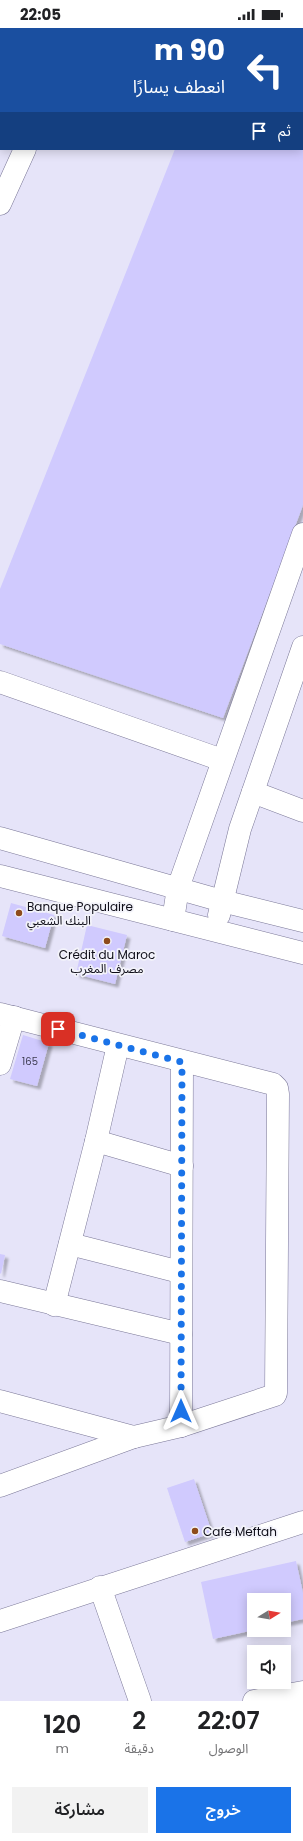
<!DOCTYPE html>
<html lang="ar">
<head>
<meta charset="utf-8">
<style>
	body { margin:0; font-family:Poppins,"Noto Sans Arabic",sans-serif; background:#f2f2f2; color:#202124; direction:rtl; height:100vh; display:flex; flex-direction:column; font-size:15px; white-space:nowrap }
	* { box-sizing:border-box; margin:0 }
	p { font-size:13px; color:#757577 }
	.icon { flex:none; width:22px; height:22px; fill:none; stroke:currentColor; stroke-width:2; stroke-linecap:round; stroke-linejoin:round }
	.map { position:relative; height:1673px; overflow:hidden; direction:ltr }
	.sheet { display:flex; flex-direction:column; background:#fff; flex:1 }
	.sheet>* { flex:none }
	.top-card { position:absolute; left:0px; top:0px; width:303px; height:122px; box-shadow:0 2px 10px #0003; direction:rtl; background:#1a4fa0; color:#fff; overflow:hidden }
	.needle { width:26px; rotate:79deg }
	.buttons { position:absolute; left:247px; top:1565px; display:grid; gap:8px }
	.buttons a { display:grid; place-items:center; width:44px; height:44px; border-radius:0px; background:#fff; box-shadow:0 2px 10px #0003; font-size:20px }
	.pin { position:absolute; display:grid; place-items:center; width:34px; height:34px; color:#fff; margin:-17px; border-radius:8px; box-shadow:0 2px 6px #0006 }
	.me { position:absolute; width:44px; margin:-22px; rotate:0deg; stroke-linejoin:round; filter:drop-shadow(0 0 3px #0008) }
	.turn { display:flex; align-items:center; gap:14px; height:84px; padding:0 12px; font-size:18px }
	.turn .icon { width:52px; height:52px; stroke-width:2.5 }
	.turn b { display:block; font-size:28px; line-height:34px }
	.then { display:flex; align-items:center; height:38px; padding:0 12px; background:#0003; gap:8px; font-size:15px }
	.eta { display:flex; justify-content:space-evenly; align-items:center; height:68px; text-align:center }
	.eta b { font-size:24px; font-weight:600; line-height:28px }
	.button { display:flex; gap:8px; margin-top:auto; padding:8px 12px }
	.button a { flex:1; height:46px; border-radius:0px; background:#1a73e8; color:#fff; font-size:16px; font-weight:600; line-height:46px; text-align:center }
	.button a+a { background:#f2f2f2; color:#202124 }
	.status { display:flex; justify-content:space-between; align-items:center; height:28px; padding:0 20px; background:#fff; direction:ltr }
	.status svg { height:11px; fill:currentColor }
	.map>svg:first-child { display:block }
	.building { fill:#d0cafe; filter:url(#shadow) }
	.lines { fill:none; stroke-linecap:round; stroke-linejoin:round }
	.minor-casing { stroke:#7a7797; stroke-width:23 }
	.minor { stroke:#fff; stroke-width:22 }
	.route { stroke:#1a73e8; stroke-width:7; stroke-dasharray:0 12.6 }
	.poi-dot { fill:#8e4b1c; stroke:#f3f3fa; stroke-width:1.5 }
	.labels { text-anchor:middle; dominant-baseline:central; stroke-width:3.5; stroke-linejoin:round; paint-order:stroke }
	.number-label { font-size:10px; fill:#3e3c52 }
	.poi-label { font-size:12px; fill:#0e0d18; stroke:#f3f3fa; text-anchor:start }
</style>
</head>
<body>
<div class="status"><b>22:05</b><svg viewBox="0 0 49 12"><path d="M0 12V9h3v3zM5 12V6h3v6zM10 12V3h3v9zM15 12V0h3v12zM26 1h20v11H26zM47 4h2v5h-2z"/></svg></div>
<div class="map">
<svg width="303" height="1673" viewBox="0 0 303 1673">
	<defs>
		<filter id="shadow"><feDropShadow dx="3.5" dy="3.5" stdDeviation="1" flood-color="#0004"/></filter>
	</defs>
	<rect width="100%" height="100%" fill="#e6e4f9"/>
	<g class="building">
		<polygon points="175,121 303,121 303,477 223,690 0,616 0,561"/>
		<polygon points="11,875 54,887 45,920 2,908"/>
		<polygon points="87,897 127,907 115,956 76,946"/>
		<polygon points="23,1007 49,1015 37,1058 10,1051"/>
		<polygon points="0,1226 5,1227 1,1246 0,1245"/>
		<polygon points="194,1451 212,1505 185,1514 167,1460"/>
		<polygon points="296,1533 303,1565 303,1591 284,1595 284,1572 254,1572 254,1602 213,1611 201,1554"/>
	</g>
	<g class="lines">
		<g class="minor-casing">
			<g id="minor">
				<polyline points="81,0 84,1"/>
				<polyline points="302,79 303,79"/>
				<polyline points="0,176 25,121"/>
				<polyline points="0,654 222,732"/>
				<polyline points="253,764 303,783"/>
				<polyline points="0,810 222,873 303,893"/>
				<polyline points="0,848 303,925"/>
				<polyline points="219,887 240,801 303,619"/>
				<polyline points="173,892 178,860 303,506"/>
				<polyline points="0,986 273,1056 277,1060 278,1066 276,1365 275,1367 181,1398 134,1409 0,1458"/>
				<polyline points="0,1036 14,989"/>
				<polyline points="96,1113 182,1138"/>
				<polyline points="70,1216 180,1244"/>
				<polyline points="0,1263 181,1306"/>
				<polyline points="54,1277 96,1113 118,1017"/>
				<polyline points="0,1373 134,1409"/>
				<polyline points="181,1398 182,1034"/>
				<polyline points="100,1559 140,1673"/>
				<polyline points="0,1593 303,1494"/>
				<polyline points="254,1673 303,1664"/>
			</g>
		</g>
		<use href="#minor" class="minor"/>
	</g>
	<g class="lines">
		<polyline class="route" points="58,1001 182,1034 181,1383"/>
	</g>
	<g class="poi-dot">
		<circle cx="19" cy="885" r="4"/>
		<circle cx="107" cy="913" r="4"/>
		<circle cx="195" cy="1503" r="4"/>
	</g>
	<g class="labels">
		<g class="number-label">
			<text x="30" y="1033">165</text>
		</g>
		<g class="poi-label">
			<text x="27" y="878">Banque Populaire<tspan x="27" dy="14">البنك الشعبي</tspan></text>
			<text x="107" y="926" text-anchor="middle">Crédit du Maroc<tspan x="107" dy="14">مصرف المغرب</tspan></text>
			<text x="203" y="1503">Cafe Meftah</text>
		</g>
	</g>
</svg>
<div class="buttons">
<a><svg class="needle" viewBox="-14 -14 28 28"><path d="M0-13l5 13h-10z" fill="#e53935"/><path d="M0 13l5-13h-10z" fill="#757577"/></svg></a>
<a><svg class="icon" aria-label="sound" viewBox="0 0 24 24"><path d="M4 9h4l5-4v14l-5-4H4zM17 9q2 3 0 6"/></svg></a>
</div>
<div class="pin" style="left:58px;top:1001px;background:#d93025"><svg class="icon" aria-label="arrive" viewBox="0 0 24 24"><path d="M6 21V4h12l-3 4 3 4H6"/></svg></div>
<svg class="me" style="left:181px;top:1383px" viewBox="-20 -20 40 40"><path d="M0-17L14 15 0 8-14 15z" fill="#1a73e8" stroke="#fff" stroke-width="4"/></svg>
<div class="top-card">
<div class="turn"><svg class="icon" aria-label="left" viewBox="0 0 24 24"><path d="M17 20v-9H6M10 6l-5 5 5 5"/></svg><div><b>90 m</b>انعطف يسارًا</div></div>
<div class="then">ثم<svg class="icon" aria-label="arrive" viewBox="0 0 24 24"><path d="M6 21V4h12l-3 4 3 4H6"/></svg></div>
</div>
</div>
<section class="sheet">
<div class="eta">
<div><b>22:07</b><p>الوصول</p></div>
<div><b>2</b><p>دقيقة</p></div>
<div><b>120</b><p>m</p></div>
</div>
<div class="button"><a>خروج</a><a>مشاركة</a></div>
</section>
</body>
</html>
